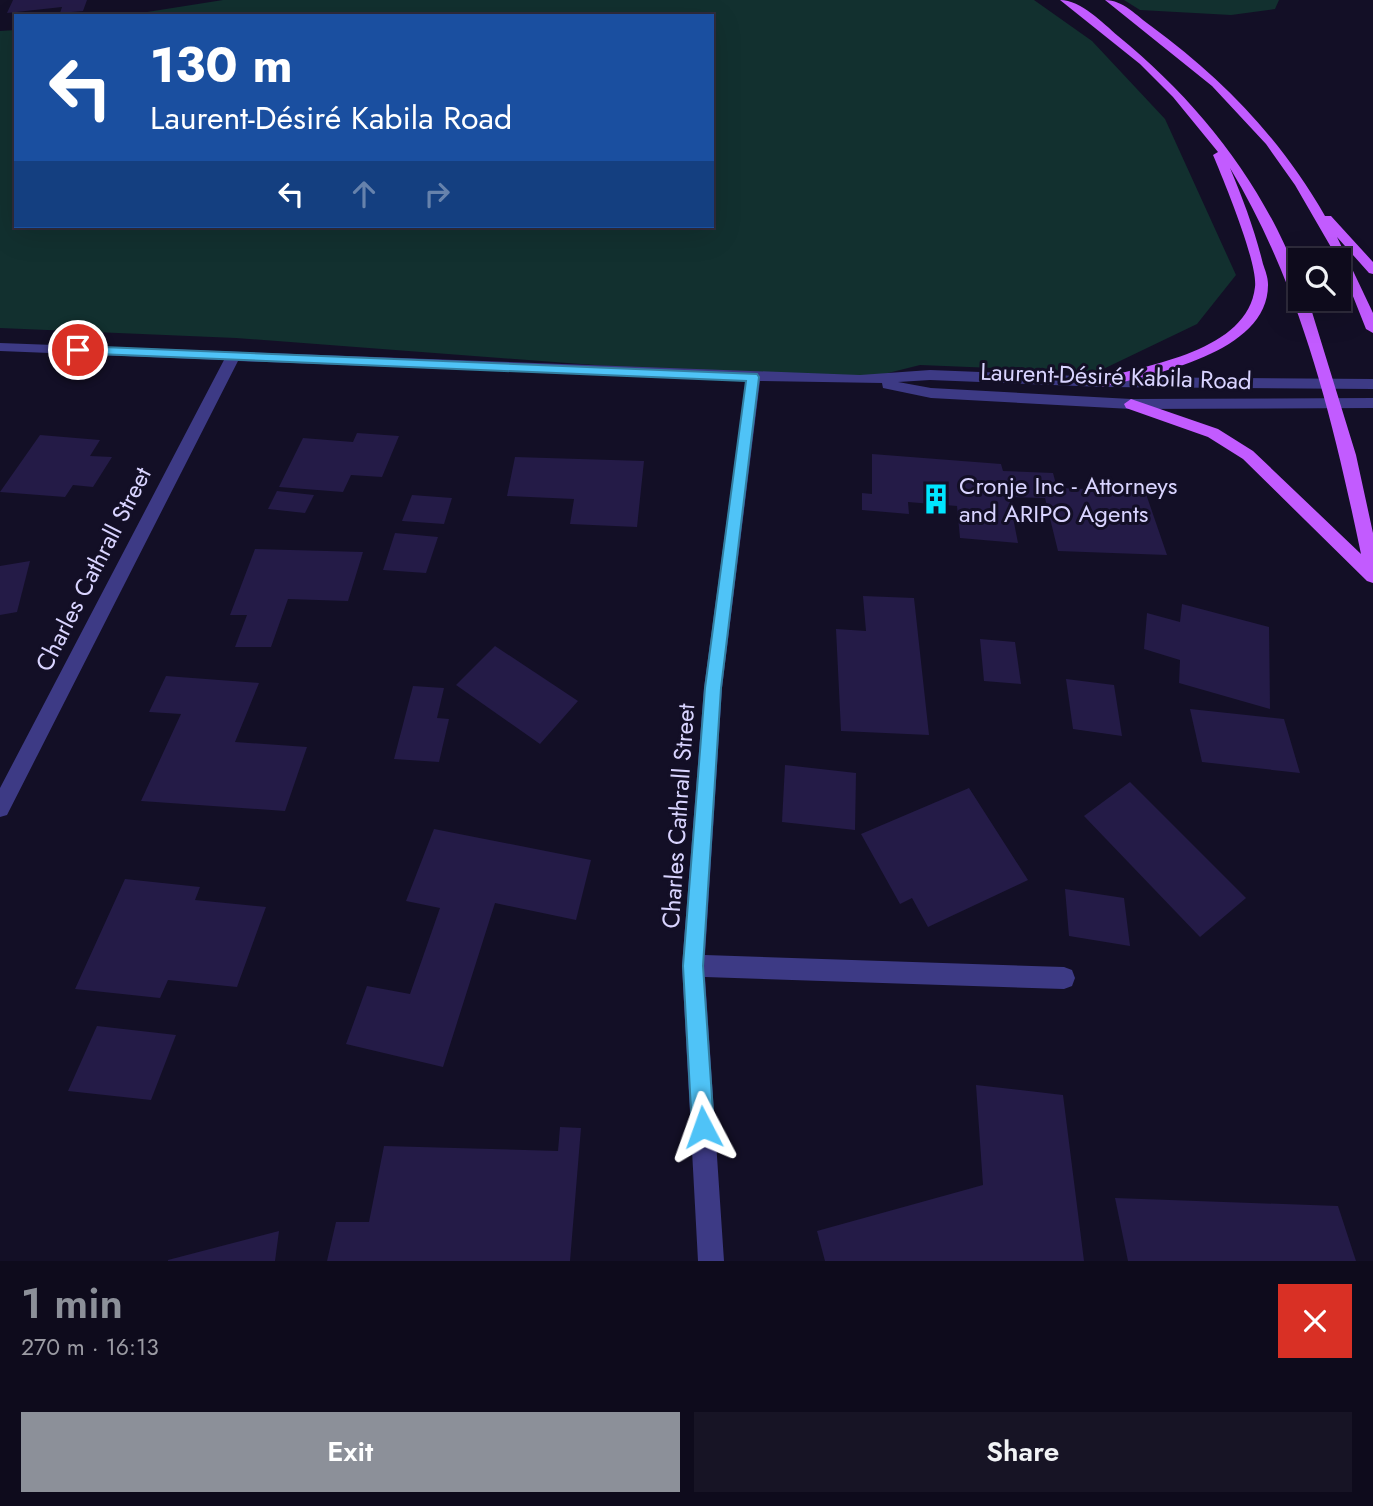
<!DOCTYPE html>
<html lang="en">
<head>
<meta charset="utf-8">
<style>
	body { margin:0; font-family:Jost,sans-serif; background:#171425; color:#f1f3f6; height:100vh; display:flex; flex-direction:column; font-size:26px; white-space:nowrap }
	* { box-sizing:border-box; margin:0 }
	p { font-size:23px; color:#9b9ba3 }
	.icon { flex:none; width:38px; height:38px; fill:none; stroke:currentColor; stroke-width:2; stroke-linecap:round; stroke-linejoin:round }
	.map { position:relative; height:1261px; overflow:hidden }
	.drawer { display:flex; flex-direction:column; background:#0e0b1c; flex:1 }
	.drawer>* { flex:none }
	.top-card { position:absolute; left:14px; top:14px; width:700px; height:214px; border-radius:0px; box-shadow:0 7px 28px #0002,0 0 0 2px #2e2b3b; background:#1a4fa0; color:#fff; overflow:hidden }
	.fabs { position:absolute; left:1288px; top:248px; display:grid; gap:14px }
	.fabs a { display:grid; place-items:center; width:63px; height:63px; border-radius:0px; background:#0e0b1c; box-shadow:0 7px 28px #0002,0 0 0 2px #2e2b3b; font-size:35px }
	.pin { position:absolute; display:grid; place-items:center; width:60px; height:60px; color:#fff; margin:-30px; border:4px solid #fff; border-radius:50%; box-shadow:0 2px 7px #0007 }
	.me { position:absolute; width:77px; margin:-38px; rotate:356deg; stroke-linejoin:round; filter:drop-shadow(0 0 5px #0008) }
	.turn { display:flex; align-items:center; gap:24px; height:147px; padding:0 21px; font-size:32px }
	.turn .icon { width:91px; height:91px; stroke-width:2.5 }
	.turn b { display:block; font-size:49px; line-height:60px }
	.lanes { display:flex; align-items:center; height:66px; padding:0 21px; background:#0003; justify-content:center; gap:35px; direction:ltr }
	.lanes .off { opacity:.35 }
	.round { display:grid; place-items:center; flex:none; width:74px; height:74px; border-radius:0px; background:#171425 }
	.overview { display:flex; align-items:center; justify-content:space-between; height:119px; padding:0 21px }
	h1 { font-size:42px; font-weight:600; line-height:52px; color:#8c9099 }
	.button { display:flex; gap:14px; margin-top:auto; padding:14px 21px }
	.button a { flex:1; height:80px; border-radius:0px; background:#8c9099; color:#fff; font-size:28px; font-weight:600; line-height:80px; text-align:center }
	.button a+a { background:#171425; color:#f1f3f6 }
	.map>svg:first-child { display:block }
	.green { fill:#12302f }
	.building { fill:#241b47 }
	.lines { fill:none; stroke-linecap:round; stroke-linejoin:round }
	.minor { fill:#3d3a85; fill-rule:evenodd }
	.major { fill:#c25bff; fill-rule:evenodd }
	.route { fill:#4fc3f7; stroke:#337fa1; stroke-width:2 }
	.labels { text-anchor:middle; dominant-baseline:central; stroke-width:6; stroke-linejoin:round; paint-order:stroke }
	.street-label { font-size:24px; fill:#d9d4ff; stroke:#130f26 }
	.poi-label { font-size:24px; fill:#d9d4ff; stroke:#130f26; text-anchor:start }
</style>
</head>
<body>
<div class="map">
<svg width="1373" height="1261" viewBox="0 0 1373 1261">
	<rect width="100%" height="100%" fill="#130f26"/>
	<g class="green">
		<polygon points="223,0 1034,0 1092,41 1165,119 1236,275 1197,324 1097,372 920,365 860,380 753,377 236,338 0,328 0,31 16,30 16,226 712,226 712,16 122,16"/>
		<polygon points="1124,0 1279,0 1275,9 1231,15 1140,10"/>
	</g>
	<g class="building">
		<polygon points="13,0 87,0 83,11 60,13 62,7 7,13"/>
		<polygon points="357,433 399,436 382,477 351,475 343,492 279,487 303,438 353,442"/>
		<polygon points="40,435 100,440 90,456 112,457 93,487 73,485 65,497 0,492"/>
		<polygon points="872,454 1001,464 1003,471 1053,473 1057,488 1145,491 1167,555 1058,551 1045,498 1009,497 1018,543 960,538 957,506 908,502 909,514 862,510 862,493 872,494"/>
		<polygon points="515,457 644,461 637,527 570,524 574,499 507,496"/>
		<polygon points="277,491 314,495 305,513 268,509"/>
		<polygon points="412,495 452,498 444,524 402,521"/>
		<polygon points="395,533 438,537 426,573 383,570"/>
		<polygon points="255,549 363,552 348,601 288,599 271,647 235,647 247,615 230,615"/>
		<polygon points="30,561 17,612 0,615 0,566"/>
		<polygon points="863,596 914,598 929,735 841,731 836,629 866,631"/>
		<polygon points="1182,604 1269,627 1270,709 1179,683 1180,660 1144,649 1147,613 1180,622"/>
		<polygon points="980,639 1015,642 1021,684 984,681"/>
		<polygon points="495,646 578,701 540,744 456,685"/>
		<polygon points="166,676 259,683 235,742 307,747 285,811 141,801 181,714 149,712"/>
		<polygon points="1066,679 1114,685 1122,736 1073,729"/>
		<polygon points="413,686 444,688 437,718 449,719 439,762 394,759"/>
		<polygon points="1190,709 1284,719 1300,773 1202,762"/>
		<polygon points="785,765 856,773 855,830 782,822"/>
		<polygon points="1130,782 1246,898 1200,937 1084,816"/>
		<polygon points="969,788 1028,880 928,927 912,898 900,904 861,834"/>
		<polygon points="434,829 591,860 576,920 495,903 443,1067 346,1044 367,986 410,994 440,908 406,901"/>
		<polygon points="125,879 200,887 195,900 266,907 237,987 168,980 160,998 75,989"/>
		<polygon points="1065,889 1124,898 1130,946 1069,936"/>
		<polygon points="97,1026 176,1035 151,1100 68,1091"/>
		<polygon points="976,1085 1063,1095 1084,1261 825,1261 817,1231 983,1185"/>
		<polygon points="560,1127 581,1128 570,1261 327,1261 336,1222 369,1222 384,1146 558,1151"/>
		<polygon points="1115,1198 1338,1206 1356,1261 1128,1261"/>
		<polygon points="279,1231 275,1261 168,1261 168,1260"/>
	</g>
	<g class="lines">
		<polygon class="minor" points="0,343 860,375 930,370 1103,377 1373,379 1373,389 1103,387 930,380 898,382 931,388 1131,399 1373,398 1373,408 1131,409 931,398 883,388 882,383 760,381 722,688 705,955 1064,967 1072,970 1075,978 1072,986 1064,989 705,977 724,1261 698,1261 682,966 704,688 746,380 238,361 7,815 0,817 0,788 224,360 0,351"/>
		<g class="major">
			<path d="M1060,0C1081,0 1103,23 1118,36C1184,90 1238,153 1277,229C1288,252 1300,274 1300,299H1308L1356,455L1373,533V583L1367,581L1243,459L1208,437L1126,408L1124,404L1131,399L1218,429L1253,451L1361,554C1333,420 1301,286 1230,168C1243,199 1255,231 1263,264C1265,270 1268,277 1268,284C1269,353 1153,374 1103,387L1096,382L1098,379C1148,365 1248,351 1255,287C1258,263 1224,181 1213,155L1218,152L1173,97L1140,64Z"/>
			<path d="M1105,0C1123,0 1137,16 1151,26C1222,78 1281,139 1325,216H1331L1373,262V274L1369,273L1337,237L1373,313V333L1366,329L1339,261L1295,185L1266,144L1212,86Z"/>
		</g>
	</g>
	<polygon class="route" points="78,346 757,374 759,377 721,688 703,966 714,1127 711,1135 703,1138 695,1135 692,1127 683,966 705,688 746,381 73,353 73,347"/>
	<defs>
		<g id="building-bare" transform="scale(2.415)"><path d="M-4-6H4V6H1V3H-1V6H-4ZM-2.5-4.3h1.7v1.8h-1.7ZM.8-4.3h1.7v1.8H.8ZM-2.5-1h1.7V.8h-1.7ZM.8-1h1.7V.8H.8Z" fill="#00e5ff" stroke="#130f26" stroke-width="2.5" paint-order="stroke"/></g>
	</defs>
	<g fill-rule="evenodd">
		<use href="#building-bare" x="936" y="499"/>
	</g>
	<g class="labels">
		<g class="street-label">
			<text transform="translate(1116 376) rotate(2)">Laurent-Désiré Kabila Road</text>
			<text transform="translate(93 569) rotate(-63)">Charles Cathrall Street</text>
			<text transform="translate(678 816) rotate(-86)">Charles Cathrall Street</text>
		</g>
		<g class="poi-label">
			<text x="959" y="485">Cronje Inc - Attorneys<tspan x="959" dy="28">and ARIPO Agents</tspan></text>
		</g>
	</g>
</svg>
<div class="fabs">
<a><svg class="icon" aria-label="search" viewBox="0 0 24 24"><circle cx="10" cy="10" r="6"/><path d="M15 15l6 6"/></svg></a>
</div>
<div class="pin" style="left:78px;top:350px;background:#d93025"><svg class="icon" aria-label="arrive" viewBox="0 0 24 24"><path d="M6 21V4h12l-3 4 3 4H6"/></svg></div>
<svg class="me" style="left:703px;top:1127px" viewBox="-20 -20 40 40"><path d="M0-17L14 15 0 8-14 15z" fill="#4fc3f7" stroke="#fff" stroke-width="4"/></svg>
<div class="top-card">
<div class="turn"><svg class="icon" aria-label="left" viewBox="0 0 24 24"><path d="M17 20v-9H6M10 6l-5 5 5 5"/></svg><div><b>130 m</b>Laurent-Désiré Kabila Road</div></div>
<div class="lanes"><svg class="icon" aria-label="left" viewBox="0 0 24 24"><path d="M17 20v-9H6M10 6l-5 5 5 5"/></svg><svg class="icon off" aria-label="ahead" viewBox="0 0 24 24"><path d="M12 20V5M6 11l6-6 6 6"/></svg><svg class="icon off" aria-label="right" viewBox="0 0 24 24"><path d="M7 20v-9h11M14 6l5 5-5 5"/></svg></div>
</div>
</div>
<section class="drawer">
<div class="overview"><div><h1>1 min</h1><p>270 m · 16:13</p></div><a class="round" style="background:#d93025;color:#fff"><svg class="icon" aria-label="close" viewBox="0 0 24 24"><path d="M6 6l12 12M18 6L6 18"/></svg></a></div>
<div class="button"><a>Exit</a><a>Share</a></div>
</section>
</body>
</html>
